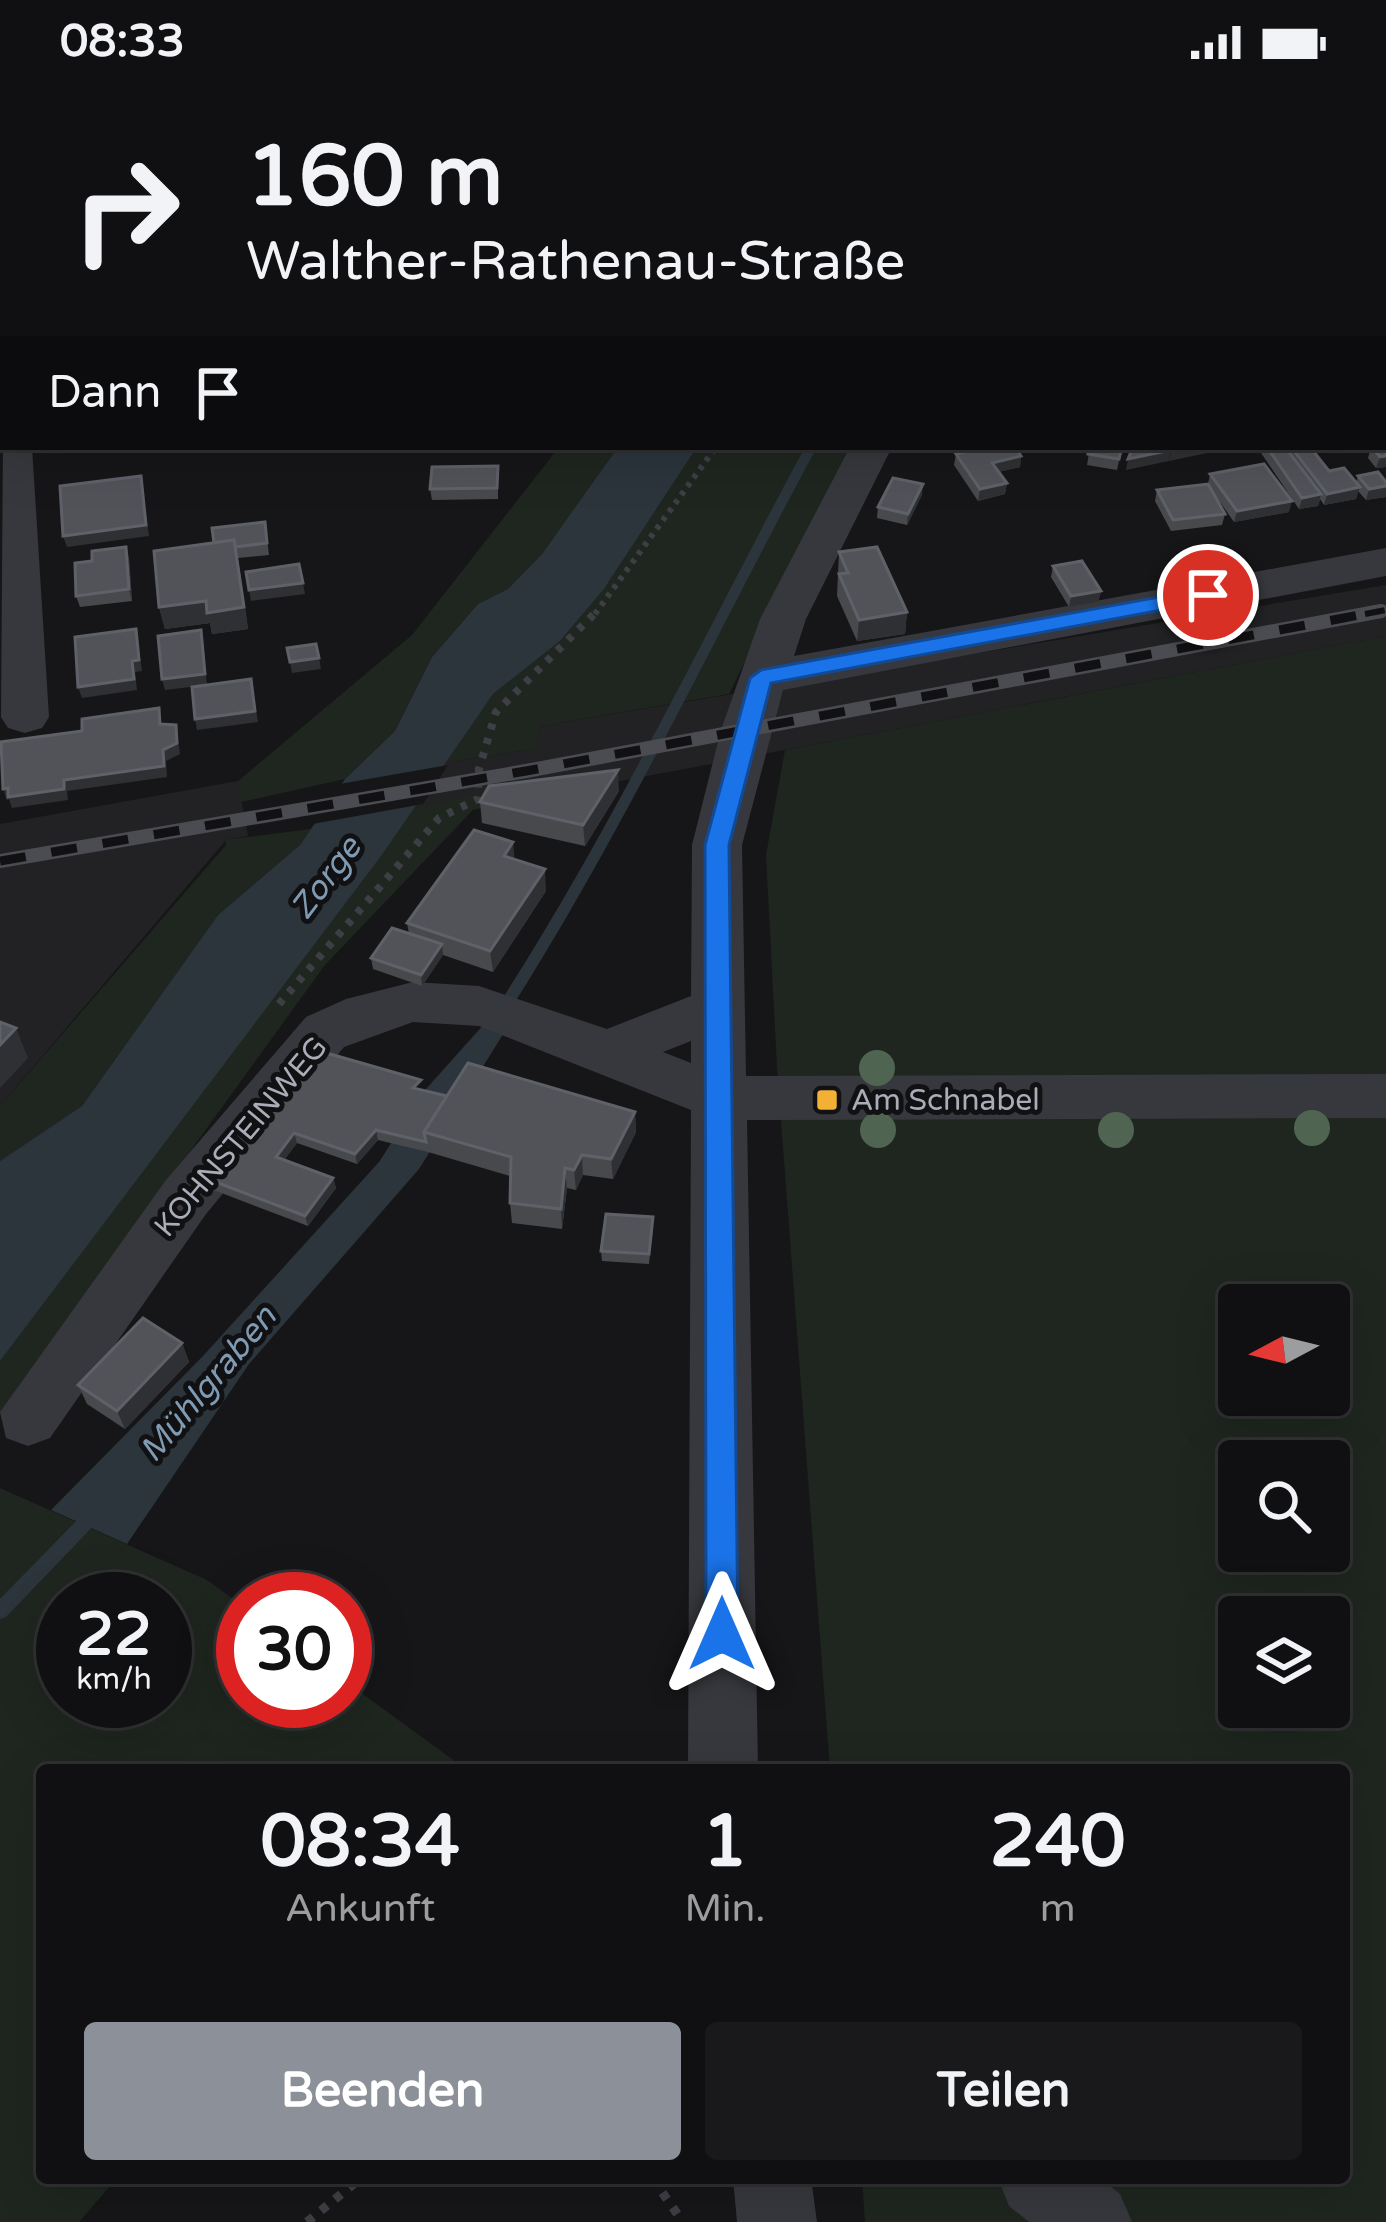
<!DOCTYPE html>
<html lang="de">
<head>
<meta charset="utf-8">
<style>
	body { margin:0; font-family:"Varela Round",sans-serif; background:#19191b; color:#f1f3f6; height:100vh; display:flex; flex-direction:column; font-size:45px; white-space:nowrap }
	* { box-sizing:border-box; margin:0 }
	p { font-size:39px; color:#9c9d9f }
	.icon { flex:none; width:66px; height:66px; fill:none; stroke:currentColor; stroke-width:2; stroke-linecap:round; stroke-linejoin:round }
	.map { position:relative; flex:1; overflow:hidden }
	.details { position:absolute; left:36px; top:1680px; width:1314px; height:420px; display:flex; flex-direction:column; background:#101012; border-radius:12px; box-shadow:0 12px 48px #0002,0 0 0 3px #303032 }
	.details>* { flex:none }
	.guide { position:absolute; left:0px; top:0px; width:1386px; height:366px; box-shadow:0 12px 48px #0002,0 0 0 3px #303032; background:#101012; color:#f1f3f6; overflow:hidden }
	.needle { width:78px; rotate:263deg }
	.buttons { position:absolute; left:1218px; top:1200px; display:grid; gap:24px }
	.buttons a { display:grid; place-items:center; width:132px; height:132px; border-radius:12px; background:#101012; box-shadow:0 12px 48px #0002,0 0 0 3px #303032; font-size:60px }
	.speed { position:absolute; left:36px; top:1488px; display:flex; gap:24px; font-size:60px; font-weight:700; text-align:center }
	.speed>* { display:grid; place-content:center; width:156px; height:156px; border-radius:50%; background:#101012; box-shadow:0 12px 48px #0002,0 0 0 3px #303032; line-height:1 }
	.speed small { font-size:30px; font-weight:400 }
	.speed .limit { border:18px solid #d22; background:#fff; color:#111 }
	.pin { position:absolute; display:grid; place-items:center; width:102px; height:102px; color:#fff; margin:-51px; border:6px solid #fff; border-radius:50%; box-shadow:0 3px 12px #0007 }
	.me { position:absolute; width:132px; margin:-66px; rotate:0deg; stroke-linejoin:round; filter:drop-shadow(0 0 9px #0008) }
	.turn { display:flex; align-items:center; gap:42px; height:252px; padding:0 48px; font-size:54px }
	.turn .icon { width:156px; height:156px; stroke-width:2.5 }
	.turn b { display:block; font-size:84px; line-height:102px }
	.then { display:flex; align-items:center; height:114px; padding:0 48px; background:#0003; gap:24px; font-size:45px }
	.eta { display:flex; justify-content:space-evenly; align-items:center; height:204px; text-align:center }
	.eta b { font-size:72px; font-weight:700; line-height:84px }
	.action { display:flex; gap:24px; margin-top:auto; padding:24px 48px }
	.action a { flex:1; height:138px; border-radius:12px; background:#8c9099; color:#fff; font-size:48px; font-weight:700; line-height:138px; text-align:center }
	.action a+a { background:#19191b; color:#f1f3f6 }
	.status { display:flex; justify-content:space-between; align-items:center; height:84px; padding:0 60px; background:#101012; direction:ltr }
	.status svg { height:33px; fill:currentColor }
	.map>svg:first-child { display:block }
	.built { fill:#222225 }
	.green { fill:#1e261f; fill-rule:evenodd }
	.water { fill:#2c353c }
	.pier { fill:#161618 }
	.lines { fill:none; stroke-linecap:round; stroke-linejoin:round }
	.stream { fill:#2c353c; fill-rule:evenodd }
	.path-far2 { stroke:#3d3f44; stroke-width:6; stroke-dasharray:4.5 6; stroke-linecap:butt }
	.path-far1 { stroke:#3d3f44; stroke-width:8; stroke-dasharray:6 9; stroke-linecap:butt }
	.path { stroke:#3d3f44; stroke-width:9; stroke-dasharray:8 10; stroke-linecap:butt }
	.minor { fill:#37383d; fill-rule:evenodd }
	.rail-far1-casing { stroke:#4a4c52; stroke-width:9 }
	.rail-casing { stroke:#4a4c52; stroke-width:14 }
	.rail-far1 { stroke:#111113; stroke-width:6; stroke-dasharray:20; stroke-linecap:butt }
	.rail { stroke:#111113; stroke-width:9; stroke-dasharray:26; stroke-linecap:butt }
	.tree { fill:#506452 }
	.wall { fill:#47494d }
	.shaded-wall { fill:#2f3033 }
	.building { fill:#525359; stroke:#5f6168; stroke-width:3 }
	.route { fill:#1a73e8; stroke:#114b97; stroke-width:3 }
	.poi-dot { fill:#f2b134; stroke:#111113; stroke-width:4.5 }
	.labels { text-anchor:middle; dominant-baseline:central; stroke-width:10; stroke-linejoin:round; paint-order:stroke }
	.poi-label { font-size:30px; fill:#a8adb8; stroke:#111113; text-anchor:start }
	.street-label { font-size:30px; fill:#a8adb8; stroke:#111113 }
	.water-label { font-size:33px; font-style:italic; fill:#7f9bb3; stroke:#111113 }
</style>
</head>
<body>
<div class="status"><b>08:33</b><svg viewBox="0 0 49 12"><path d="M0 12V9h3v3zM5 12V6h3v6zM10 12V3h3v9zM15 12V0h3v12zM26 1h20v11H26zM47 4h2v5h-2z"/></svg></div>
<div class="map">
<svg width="1386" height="2138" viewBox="0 0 1386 2138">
	<rect width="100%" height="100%" fill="#161618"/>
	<g class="built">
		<polygon points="1386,501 1386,552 510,718 413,724 442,679 535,665 541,642"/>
		<polygon points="238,697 248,752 226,756 0,1022 0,740"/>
	</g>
	<g class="green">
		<polygon points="167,0 745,0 746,3 160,3"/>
		<polygon points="559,363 618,363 542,470 508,505 478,520 432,573 395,647 345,695 241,718 238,697 412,551"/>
		<polygon points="697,363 850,363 729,610 541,642 535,665 442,679 493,610 560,557 604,505"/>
		<path d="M1386,552V2138H865L862,2094H1344V1686H830L777,983L766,771L785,666ZM1239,1221H1329V1311H1239ZM1239,1377H1329V1467H1239ZM1239,1533H1329V1623H1239Z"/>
		<polygon points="518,703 510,718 473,726 325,881 0,1330 0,1277 413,724"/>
		<polygon points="311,745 300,761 218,831 82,1022 0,1077 0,1022 226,761 225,756"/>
		<path d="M0,1404L207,1496L243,1522V1617H345V1597L467,1686H42V2094H117L79,2138H0ZM63,1515H165V1617H63Z"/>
	</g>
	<g class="water">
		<polygon points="618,363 697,363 604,505 560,557 493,610 381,772 0,1277 0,1077 82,1022 218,831 300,761 345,695 395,647 432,573 478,520 508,505 542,470"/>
		<polygon points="486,938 507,944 419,1085 249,1280 127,1460 51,1426 203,1272 379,1078 426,1005"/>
	</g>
	<polygon class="pier" points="448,681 423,720 307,741 334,701"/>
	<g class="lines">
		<g class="stream">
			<polygon points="982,0 992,0 991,3 981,3"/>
			<path d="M805,363H817C714,554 622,751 505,934H495L493,930L495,926C612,746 703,552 805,363Z"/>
			<polygon points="94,1422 100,1425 102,1430 100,1435 6,1533 0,1535 0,1515 88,1425"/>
		</g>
		<g class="path-far2">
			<polyline points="496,3 501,0"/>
			<polyline points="595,530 716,363"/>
		</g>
		<polyline class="path-far1" points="279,920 439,734 478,715 479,685 496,628 597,527"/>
		<g class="path">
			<polyline points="652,2094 683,2138"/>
			<polyline points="307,2138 361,2094"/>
		</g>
		<g class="minor">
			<rect x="1383" y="243" width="3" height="24"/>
			<polygon points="0,291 3,291 0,317"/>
			<polygon points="3,352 3,363 32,363 49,633 42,644 25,649 8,644 1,633"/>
			<path d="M850,363H892L806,535L794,572L1386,464V492L783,606L742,761L746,992L1386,990V1034L747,1036L758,1686H688L691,1026L479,942L413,938L344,963L206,1130L50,1354L28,1362L6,1354L0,1328L166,1096L306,933L346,915L413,898L479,902L607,945L691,912L692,761L721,646L760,535ZM691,957V979L663,968Z"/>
			<polygon points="733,2094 811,2094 817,2138 737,2138"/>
			<polygon points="998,2094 1100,2094 1120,2110 1132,2138 1029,2138 1009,2122"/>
		</g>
		<g class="rail-far1-casing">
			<g id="rail-far1">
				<polyline points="144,3 151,0"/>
				<polyline points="1365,530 1386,526"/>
			</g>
		</g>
		<g class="rail-casing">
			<polyline id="rail" points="0,777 526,687 1381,527"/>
		</g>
		<use href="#rail-far1" class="rail-far1"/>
		<use href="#rail" class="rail"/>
	</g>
	<g class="tree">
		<circle cx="877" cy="984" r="18"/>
		<circle cx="1312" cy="1044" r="18"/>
		<circle cx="878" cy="1046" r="18"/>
		<circle cx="1116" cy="1046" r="18"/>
	</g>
	<g class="wall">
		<polygon points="1095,0 1243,0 1244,3 1094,3"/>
		<polygon points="3,122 3,217 0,217 0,128"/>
		<polygon points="1383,310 1386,310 1386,383 1376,384 1368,374 1371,363 1383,363"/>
		<polygon points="1090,363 1122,363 1117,386 1087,381"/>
		<polygon points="1257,363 1314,363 1311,364 1329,387 1356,399 1358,392 1386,413 1366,416 1358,407 1356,415 1324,421 1320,415 1318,422 1299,425"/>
		<polygon points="956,370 1021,372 1020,383 998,388 1007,399 1005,410 978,417 954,381"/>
		<polygon points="498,382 498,415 432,416 430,405"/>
		<polygon points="1210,390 1289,428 1234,438 1213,408 1225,430 1222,441 1171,447 1155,417 1157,406 1208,400"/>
		<polygon points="922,411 907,441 877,434 878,423"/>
		<polygon points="265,438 269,471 238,474 248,545 212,550 210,539 165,545 159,523 214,459"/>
		<polygon points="126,463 129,474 132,517 80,523 76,512 92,477"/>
		<polygon points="839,468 907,528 905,550 857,557 837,512"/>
		<polygon points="1053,482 1101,507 1098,518 1069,523 1051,493"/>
		<polygon points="619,707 585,762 482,739 480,718"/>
		<polygon points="515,776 546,807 493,888 443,871 422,902 373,885 371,874 409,850 407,839"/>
		<polygon points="316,966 422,1006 447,1012 635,1028 636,1048 613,1095 583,1091 576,1106 567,1104 562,1145 512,1139 510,1119 510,1092 428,1068 378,1056 357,1080 297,1059 284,1076 333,1094 336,1104 308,1142 211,1105 208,1095"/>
		<polygon points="653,1144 649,1180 602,1177 601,1167"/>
		<polygon points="182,1259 189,1278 125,1345 87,1320 78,1301"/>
	</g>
	<g class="shaded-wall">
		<polygon points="41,0 70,0 62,3 33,3"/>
		<polygon points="1172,363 1236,363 1169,377"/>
		<polygon points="1171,366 1169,377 1126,386 1128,375"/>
		<polygon points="1021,372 1020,383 990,390 992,379"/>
		<polygon points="1386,372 1386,383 1376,384 1380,373"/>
		<polygon points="141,392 149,452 67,463 63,452"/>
		<polygon points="1007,399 1005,410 978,417 980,405"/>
		<polygon points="923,400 922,411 907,441 908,430"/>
		<polygon points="1386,402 1386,413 1366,416 1369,405"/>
		<polygon points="1360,403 1356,415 1324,421 1327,410"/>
		<polygon points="1321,410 1318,422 1299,425 1302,414"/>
		<polygon points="1292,417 1289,428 1234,438 1237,427"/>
		<polygon points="234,456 248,545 212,550 210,539 165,545 159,523"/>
		<polygon points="126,463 129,474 132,517 129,505"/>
		<polygon points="303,499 305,510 251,517 249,506"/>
		<polygon points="1101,507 1098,518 1069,523 1071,512"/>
		<polygon points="907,528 905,550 857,557 859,536"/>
		<polygon points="136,545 142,587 135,588 137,606 82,614 78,603 132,577"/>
		<polygon points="201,546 207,601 165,606 162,595"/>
		<polygon points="319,574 321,585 292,589 290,578"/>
		<polygon points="251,595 258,638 197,646 195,635"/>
		<polygon points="176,641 180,670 166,677 167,693 67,707 68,716 12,724 9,715 7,716 3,705 64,696 163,666"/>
		<polygon points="618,686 619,707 585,762 583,741"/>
		<polygon points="513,758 515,780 504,772"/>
		<polygon points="545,785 546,807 493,888 490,867"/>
		<polygon points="442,860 443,871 422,902 421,891"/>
		<polygon points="16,944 28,974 0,1004 0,961"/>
		<polygon points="635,1028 636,1048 613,1095 611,1075"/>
		<polygon points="376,1046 378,1056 357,1080 355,1070"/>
		<polygon points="294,1049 297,1059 279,1083 276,1073"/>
		<polygon points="582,1071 583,1091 576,1106 574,1086"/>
		<polygon points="565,1084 567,1104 562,1145 561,1125"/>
		<polygon points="333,1094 336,1104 308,1142 305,1132"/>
		<polygon points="182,1259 189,1278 125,1345 117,1327"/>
	</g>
	<g class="building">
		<polygon points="0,0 41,0 33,3 3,3 3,15 0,16"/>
		<polygon points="1095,0 1177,0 1176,3 1094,3"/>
		<polygon points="1181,0 1217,0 1216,3"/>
		<polygon points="3,122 3,196 0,196 0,128"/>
		<polygon points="1383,129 1386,130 1386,158 1383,158"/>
		<polygon points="1383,310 1386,310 1386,354 1383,350"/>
		<polygon points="1383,360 1386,360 1386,372 1380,373 1372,363 1383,363"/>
		<polygon points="985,363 1015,363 1021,372 992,379 1007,399 980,405 956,370"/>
		<polygon points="1090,363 1122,363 1119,375 1088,370"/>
		<polygon points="1133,363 1168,363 1171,366 1128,375"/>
		<polygon points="1267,363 1285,363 1321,410 1302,414"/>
		<polygon points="1291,363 1310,363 1329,387 1344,384 1360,403 1327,410"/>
		<polygon points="1264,380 1292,417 1237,427 1210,390"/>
		<polygon points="498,382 497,404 430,405 432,383"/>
		<polygon points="1378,388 1386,398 1386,402 1369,405 1358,392"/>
		<polygon points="141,392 146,441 63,452 60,402"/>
		<polygon points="893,394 923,400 908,430 878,423"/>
		<polygon points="1208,400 1225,430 1173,436 1157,406"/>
		<polygon points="265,438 267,459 235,463 234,456 214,459 212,444"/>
		<polygon points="234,456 244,523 207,529 206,517 159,523 154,467"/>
		<polygon points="126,463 129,505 76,512 75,479 92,477 92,467"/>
		<polygon points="877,463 907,528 859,536 839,490 848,489 839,468"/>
		<polygon points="1082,477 1101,507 1071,512 1053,482"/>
		<polygon points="299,480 303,499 249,506 246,488"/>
		<polygon points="136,545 139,576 132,577 134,595 78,603 75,553"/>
		<polygon points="201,546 205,590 162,595 158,552"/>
		<polygon points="316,560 319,574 290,578 287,564"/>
		<polygon points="251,595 255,627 195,635 192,603"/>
		<polygon points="159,624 160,640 176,641 177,659 163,666 164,682 64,696 64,705 8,713 8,704 3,705 1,658 82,647 82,635"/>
		<polygon points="618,686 583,741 480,718 489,702"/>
		<polygon points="474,746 513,758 504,772 545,785 490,867 407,839"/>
		<polygon points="392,844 442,860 421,891 371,874"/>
		<polygon points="0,938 16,944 0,961"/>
		<polygon points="316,966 421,996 413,1004 447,1012 424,1048 426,1058 376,1046 355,1070 294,1049 276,1073 333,1094 305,1132 208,1095"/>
		<polygon points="468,979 635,1028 611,1075 582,1071 574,1086 565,1084 561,1125 510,1119 511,1073 424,1048"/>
		<polygon points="606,1130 653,1133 649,1170 601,1167"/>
		<polygon points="143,1234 182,1259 117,1327 78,1301"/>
	</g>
	<polygon class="route" points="1208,504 1218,511 1215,516 771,599 729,761 738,1550 733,1560 722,1565 710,1560 706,1550 705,761 750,594 761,586"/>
	<rect class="poi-dot" x="815" y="1004" width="24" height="24" rx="6"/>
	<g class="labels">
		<g class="poi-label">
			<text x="851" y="1016">Am Schnabel</text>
		</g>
		<g class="street-label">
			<text transform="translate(241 1053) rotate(-50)">KOHNSTEINWEG</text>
		</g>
		<g class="water-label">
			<text transform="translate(326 794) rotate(-53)">Zorge</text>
			<text transform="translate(208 1300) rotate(-50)">Mühlgraben</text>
		</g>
	</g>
</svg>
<div class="buttons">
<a><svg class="needle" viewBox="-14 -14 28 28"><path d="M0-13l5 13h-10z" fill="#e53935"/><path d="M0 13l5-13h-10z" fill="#9c9d9f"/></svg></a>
<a><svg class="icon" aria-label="search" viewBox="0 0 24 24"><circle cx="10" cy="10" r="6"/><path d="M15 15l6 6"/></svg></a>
<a><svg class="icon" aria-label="layers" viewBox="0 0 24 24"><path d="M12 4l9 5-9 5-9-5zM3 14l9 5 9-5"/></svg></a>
</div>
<div class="speed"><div>22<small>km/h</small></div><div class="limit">30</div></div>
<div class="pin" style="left:1208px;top:511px;background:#d93025"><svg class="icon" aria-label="arrive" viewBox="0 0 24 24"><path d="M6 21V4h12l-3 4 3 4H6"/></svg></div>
<svg class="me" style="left:722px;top:1550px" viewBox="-20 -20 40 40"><path d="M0-17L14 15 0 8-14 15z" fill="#1a73e8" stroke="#fff" stroke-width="4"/></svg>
<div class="guide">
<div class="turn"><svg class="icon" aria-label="right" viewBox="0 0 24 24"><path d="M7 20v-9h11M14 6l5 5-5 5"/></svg><div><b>160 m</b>Walther-Rathenau-Straße</div></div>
<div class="then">Dann<svg class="icon" aria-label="arrive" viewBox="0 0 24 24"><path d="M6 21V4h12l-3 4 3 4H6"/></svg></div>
</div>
<section class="details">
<div class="eta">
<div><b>08:34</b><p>Ankunft</p></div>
<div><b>1</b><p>Min.</p></div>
<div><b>240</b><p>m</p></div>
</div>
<div class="action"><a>Beenden</a><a>Teilen</a></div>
</section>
</div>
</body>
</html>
